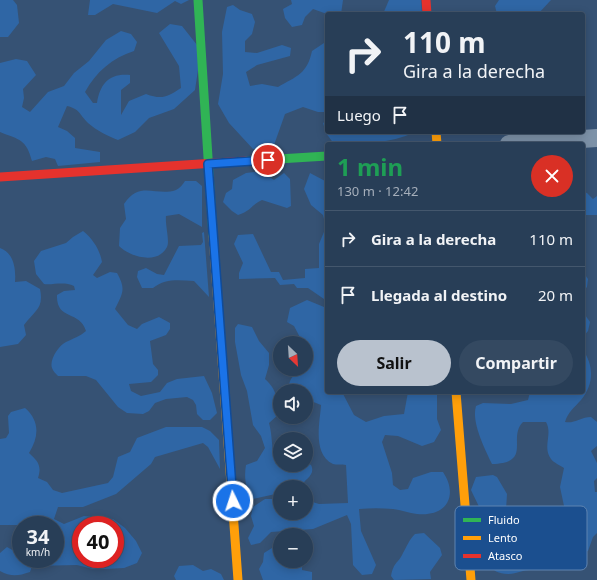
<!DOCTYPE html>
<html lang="es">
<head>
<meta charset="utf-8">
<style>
	body { margin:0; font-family:"Noto Sans",sans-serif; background:#344961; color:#f1f3f6; height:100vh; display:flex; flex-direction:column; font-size:15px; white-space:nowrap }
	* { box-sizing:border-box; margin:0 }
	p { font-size:13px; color:#a5aeba }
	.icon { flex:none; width:22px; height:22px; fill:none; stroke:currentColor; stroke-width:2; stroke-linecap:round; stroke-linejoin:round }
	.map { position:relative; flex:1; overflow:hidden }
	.panel { position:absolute; left:325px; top:142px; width:260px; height:252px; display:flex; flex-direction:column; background:#283e57; border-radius:4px; box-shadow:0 2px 10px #0003,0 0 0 1px #44576d }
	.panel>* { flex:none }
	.guide { position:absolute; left:325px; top:12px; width:260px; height:122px; border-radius:4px; box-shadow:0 2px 10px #0003,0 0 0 1px #44576d; background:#283e57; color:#f1f3f6; overflow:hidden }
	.needle { width:26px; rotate:155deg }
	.controls { position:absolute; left:273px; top:336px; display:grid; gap:8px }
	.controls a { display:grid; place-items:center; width:40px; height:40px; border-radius:50%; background:#283e57; box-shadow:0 2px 10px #0003,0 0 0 1px #44576d; font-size:20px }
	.speed { position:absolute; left:12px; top:516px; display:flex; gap:8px; font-size:20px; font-weight:700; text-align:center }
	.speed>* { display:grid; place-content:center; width:52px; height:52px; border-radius:50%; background:#283e57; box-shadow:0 2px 10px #0003,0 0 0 1px #44576d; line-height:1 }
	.speed small { font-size:10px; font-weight:400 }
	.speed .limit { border:6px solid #d22; background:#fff; color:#111 }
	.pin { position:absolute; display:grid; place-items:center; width:34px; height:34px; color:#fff; margin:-17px; border:2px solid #fff; border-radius:50%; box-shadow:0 1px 4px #0007 }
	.me { position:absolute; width:44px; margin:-22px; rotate:356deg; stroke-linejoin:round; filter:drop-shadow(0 0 3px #0008) }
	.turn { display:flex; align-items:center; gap:14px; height:84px; padding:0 12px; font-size:18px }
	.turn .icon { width:52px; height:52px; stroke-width:2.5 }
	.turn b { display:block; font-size:28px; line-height:34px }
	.then { display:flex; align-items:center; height:38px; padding:0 12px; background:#0003; gap:8px; font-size:15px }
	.round { display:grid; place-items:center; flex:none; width:42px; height:42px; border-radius:21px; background:#344961 }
	.overview { display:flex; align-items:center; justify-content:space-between; height:68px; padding:0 12px }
	h1 { font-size:24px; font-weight:700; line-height:30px; color:#1e9e55 }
	.primary-button { display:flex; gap:8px; margin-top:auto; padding:8px 12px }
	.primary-button a { flex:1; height:46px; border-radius:24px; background:#b9c2ce; color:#111; font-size:16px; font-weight:700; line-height:46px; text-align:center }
	.primary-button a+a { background:#344961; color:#f1f3f6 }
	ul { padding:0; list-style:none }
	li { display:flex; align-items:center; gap:12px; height:56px; padding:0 12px; border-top:1px solid #44576d }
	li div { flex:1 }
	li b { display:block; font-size:15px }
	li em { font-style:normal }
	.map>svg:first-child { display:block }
	.green { fill:#2f66a5; fill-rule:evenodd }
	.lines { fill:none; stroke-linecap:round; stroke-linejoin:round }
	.street { stroke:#7d92a8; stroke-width:18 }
	.fast { stroke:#30b455; stroke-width:9 }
	.slow { stroke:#ff9f0a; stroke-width:9 }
	.jam { stroke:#e5322d; stroke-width:9 }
	.route-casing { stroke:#114b97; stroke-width:10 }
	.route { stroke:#1a73e8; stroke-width:7 }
	.key { fill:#1b4f8f; stroke:#5f84b1; stroke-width:1 }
	.key-label { font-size:11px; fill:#fff }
</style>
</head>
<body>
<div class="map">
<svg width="597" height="580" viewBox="0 0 597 580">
	<rect width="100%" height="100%" fill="#365274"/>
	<g class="green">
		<polygon points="0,0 13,0 17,5 19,23 8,37 0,37"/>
		<polygon points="90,0 189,0 181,4 175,1 157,13 113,4 95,15 88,15"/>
		<polygon points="291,0 343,0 341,14 327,14 313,9 305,17 302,25 292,27 285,18 283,9 292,4"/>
		<polygon points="389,0 421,0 422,14 383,14"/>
		<polygon points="499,0 551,0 538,14 497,14 495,6"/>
		<path d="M233,5L240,10L252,14L255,22L252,34L245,41V52L257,53L282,45L291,48L290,56L257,65L246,72L250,86L262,84L278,87C297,76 307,74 312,51L324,43L327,44V112H318L303,107L285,114L274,145L268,149H253L229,123L218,104L223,74L222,32L227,7Z"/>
		<path d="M170,24L182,26L201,50L195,90L174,109L149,118L135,132L118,140C108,136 97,131 88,123C79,114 80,109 67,106L58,127L67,131L75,138V148L100,152V162L58,166L55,159L46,157L32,161C26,139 20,140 0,132V63L16,59L27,61L36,75L23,89L24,98L22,107L30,112L48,92L64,86L74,73L89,61L106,40L121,31L131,34L137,42L134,51C112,58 96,72 85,92L93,103H97C100,84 109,73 130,75V83L121,90V115L129,101L146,94C162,100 167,97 181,88L179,66L159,33Z"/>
		<path d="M327,121V132H415C390,144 361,144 334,144L326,133L323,123Z"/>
		<path d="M261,171L274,180L284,173L290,179L291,206L287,208L262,200C251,205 251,211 238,215L232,211L223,202L226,193L232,189L233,180L246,173Z"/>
		<polygon points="310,173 327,182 327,298 324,299 308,288 297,288 294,284 280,285 275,278 239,279 239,273 243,263 234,244 238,235 253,234 271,272 279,272 283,280 305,278 305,269 319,268 319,244 326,227 323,215 311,205 304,189"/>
		<path d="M185,181H196L202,186V227L179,214L166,216C165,225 170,241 167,247C158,265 130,257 119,246L120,228L126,219L124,204C140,180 156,197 176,190C180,188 183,184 185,181Z"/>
		<polygon points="583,192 587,193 593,199 597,196 597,215 583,215"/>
		<path d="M83,231C93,239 100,250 102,262L93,275L97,278L110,272L117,273C126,289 123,293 115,309L128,325L137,329L142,324L159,317L170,323V329L166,335L150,341L153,364L158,370V375L151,382L129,384L131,391L141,396L160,392L167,383L177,379L204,376L212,393L217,413L210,420H203L197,414L196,405L193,400L187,397L166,399L155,403L149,411L143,414L127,413L118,407L96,380L86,376H58C56,374 53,371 52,368C49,360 59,345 66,342C74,338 79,337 86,331C80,310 56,321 57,295L64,291L75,290L74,286C64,281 54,285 44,284L36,274L34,261L41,251L66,243L73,237Z"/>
		<path d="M204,232L209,297L194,281C179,280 165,278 153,288H142L137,277L138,271L146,268L157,274L164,275L179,246L201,245L203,242L202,233Z"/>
		<path d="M0,248C14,253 16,269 15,282L26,281L40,289C44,309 35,310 24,325L26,335L18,344L0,347Z"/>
		<polygon points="583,272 588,279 587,287 583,291"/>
		<path d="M307,300L324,307L327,303V392H342L354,415L366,422L384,416L404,414L408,392H437V419L441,430L434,442L422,446L398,436L385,435L382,442L392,473L393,485L400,490L408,489L413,478L431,472H443C459,496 446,517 417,514C409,513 401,510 393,509C382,508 370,508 359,509L361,531L376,565L372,574L362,575L353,565L351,524L347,515L313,529L271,532L260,543L251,545L248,538L254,526L251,516L253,507L265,499H280V513H306V500L319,504L348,503L346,465C342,464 336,465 333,464C312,454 320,422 321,405L306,399V391H289C288,378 293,378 299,369H306V343H303L294,326L287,322L290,308Z"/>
		<polygon points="583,312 590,322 588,331 583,337"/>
		<path d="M238,324L252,327L259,341L269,353V365L265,379C277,390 277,398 279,414L269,423C273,437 271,451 276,464L306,465V462L311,465C316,475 305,479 300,487H280V493L253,499C245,490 244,476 246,465L257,461L265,448L261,436L253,425L247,391L241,375L235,342V328Z"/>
		<path d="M583,350C594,366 594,384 581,400C574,408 568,412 565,422C574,424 581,417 591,417L597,422V446L591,451L597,463V478L594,481L595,492H597V533L593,537L588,551L569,557C549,550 545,539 548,519L564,506L560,487L564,468C560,465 554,463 551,459C542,447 553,434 546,422H523C507,438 533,463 492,464C485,449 471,422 476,406L483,403L511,404L528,400L530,392H583Z"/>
		<path d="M25,408C40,421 39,437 29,453C38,461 42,466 38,478L47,482L53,490L62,493L108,483L113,477L118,457L130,452L137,438L166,427H202L210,431L219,440L220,469L208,447L203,443L155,457L151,464L116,494L83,507H58L54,519L64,524L84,516L113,519L125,528L136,541L142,553L137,563L124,568L105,569H93L77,565L32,566L30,572C18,576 11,577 0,571V553L7,547L21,555V559H55V525H0V439L6,438L9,433L8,416L11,412ZM81,525H115V559H81Z"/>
		<path d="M493,475L497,477L507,494L506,510L502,521L504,530L516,556H523L540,551L547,556L548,563C534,573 537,568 523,571C518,572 513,574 508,574C490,574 482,559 482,543C482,537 485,530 484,524C483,512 476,501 471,490L476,477Z"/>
		<path d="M424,533L440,548L442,555L430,572L431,579L394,580L391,576C394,561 398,564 403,553C407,546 409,540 415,534Z"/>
		<polygon points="280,543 280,561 302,561 302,570 312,572 312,580 263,580 259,569 263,562 264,553"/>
		<polygon points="193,565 203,571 211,569 221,574 224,580 176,580 174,576 179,566"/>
	</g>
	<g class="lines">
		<polyline class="street" points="509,144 597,138"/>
		<g class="fast">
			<polyline points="198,0 213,236"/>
			<polyline points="246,161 327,156"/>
		</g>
		<g class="slow">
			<polyline points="436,132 437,144"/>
			<polyline points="213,236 238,580"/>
			<polyline points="456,392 471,580"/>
		</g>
		<g class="jam">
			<polyline points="426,0 427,14"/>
			<polyline points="0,177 246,161"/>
		</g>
	</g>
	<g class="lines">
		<g class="route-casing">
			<polyline id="route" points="233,501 208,164 268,160"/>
		</g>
		<use href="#route" class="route"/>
	</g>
	<rect x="455" y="506" width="132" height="64" rx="6" class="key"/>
	<rect x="463" y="518" width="18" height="4" fill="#30b455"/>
	<rect x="463" y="536" width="18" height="4" fill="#ff9f0a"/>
	<rect x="463" y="554" width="18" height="4" fill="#e5322d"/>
	<g class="key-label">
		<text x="488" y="524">Fluido</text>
		<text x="488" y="542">Lento</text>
		<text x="488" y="560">Atasco</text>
	</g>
</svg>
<div class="controls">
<a><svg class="needle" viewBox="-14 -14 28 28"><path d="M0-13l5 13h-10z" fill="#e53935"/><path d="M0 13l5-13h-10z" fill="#a5aeba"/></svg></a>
<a><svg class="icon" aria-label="sound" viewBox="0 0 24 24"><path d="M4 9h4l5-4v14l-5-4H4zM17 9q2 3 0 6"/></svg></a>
<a><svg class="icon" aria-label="layers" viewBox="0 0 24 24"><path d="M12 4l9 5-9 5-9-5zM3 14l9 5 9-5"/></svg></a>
<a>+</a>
<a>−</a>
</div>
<div class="speed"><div>34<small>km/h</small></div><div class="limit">40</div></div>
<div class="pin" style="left:268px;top:160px;background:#d93025"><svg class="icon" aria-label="arrive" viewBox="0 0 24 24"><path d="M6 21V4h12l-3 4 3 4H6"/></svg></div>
<svg class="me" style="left:233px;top:501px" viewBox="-20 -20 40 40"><circle r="17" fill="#1a73e8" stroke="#fff" stroke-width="3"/><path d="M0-11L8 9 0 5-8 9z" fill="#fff"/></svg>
<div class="guide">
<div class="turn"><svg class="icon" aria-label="right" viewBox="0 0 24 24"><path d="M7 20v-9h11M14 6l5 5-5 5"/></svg><div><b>110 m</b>Gira a la derecha</div></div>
<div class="then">Luego<svg class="icon" aria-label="arrive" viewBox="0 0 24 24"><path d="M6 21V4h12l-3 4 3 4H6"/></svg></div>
</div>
<section class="panel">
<div class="overview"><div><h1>1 min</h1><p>130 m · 12:42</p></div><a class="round" style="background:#d93025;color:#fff"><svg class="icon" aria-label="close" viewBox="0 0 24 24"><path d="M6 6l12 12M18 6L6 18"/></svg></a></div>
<ul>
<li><svg class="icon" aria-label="right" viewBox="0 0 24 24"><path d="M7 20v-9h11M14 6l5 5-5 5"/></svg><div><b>Gira a la derecha</b></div><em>110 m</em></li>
<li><svg class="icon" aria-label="arrive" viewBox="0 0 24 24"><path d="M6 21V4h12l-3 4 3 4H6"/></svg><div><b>Llegada al destino</b></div><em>20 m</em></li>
</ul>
<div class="primary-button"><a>Salir</a><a>Compartir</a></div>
</section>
</div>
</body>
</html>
